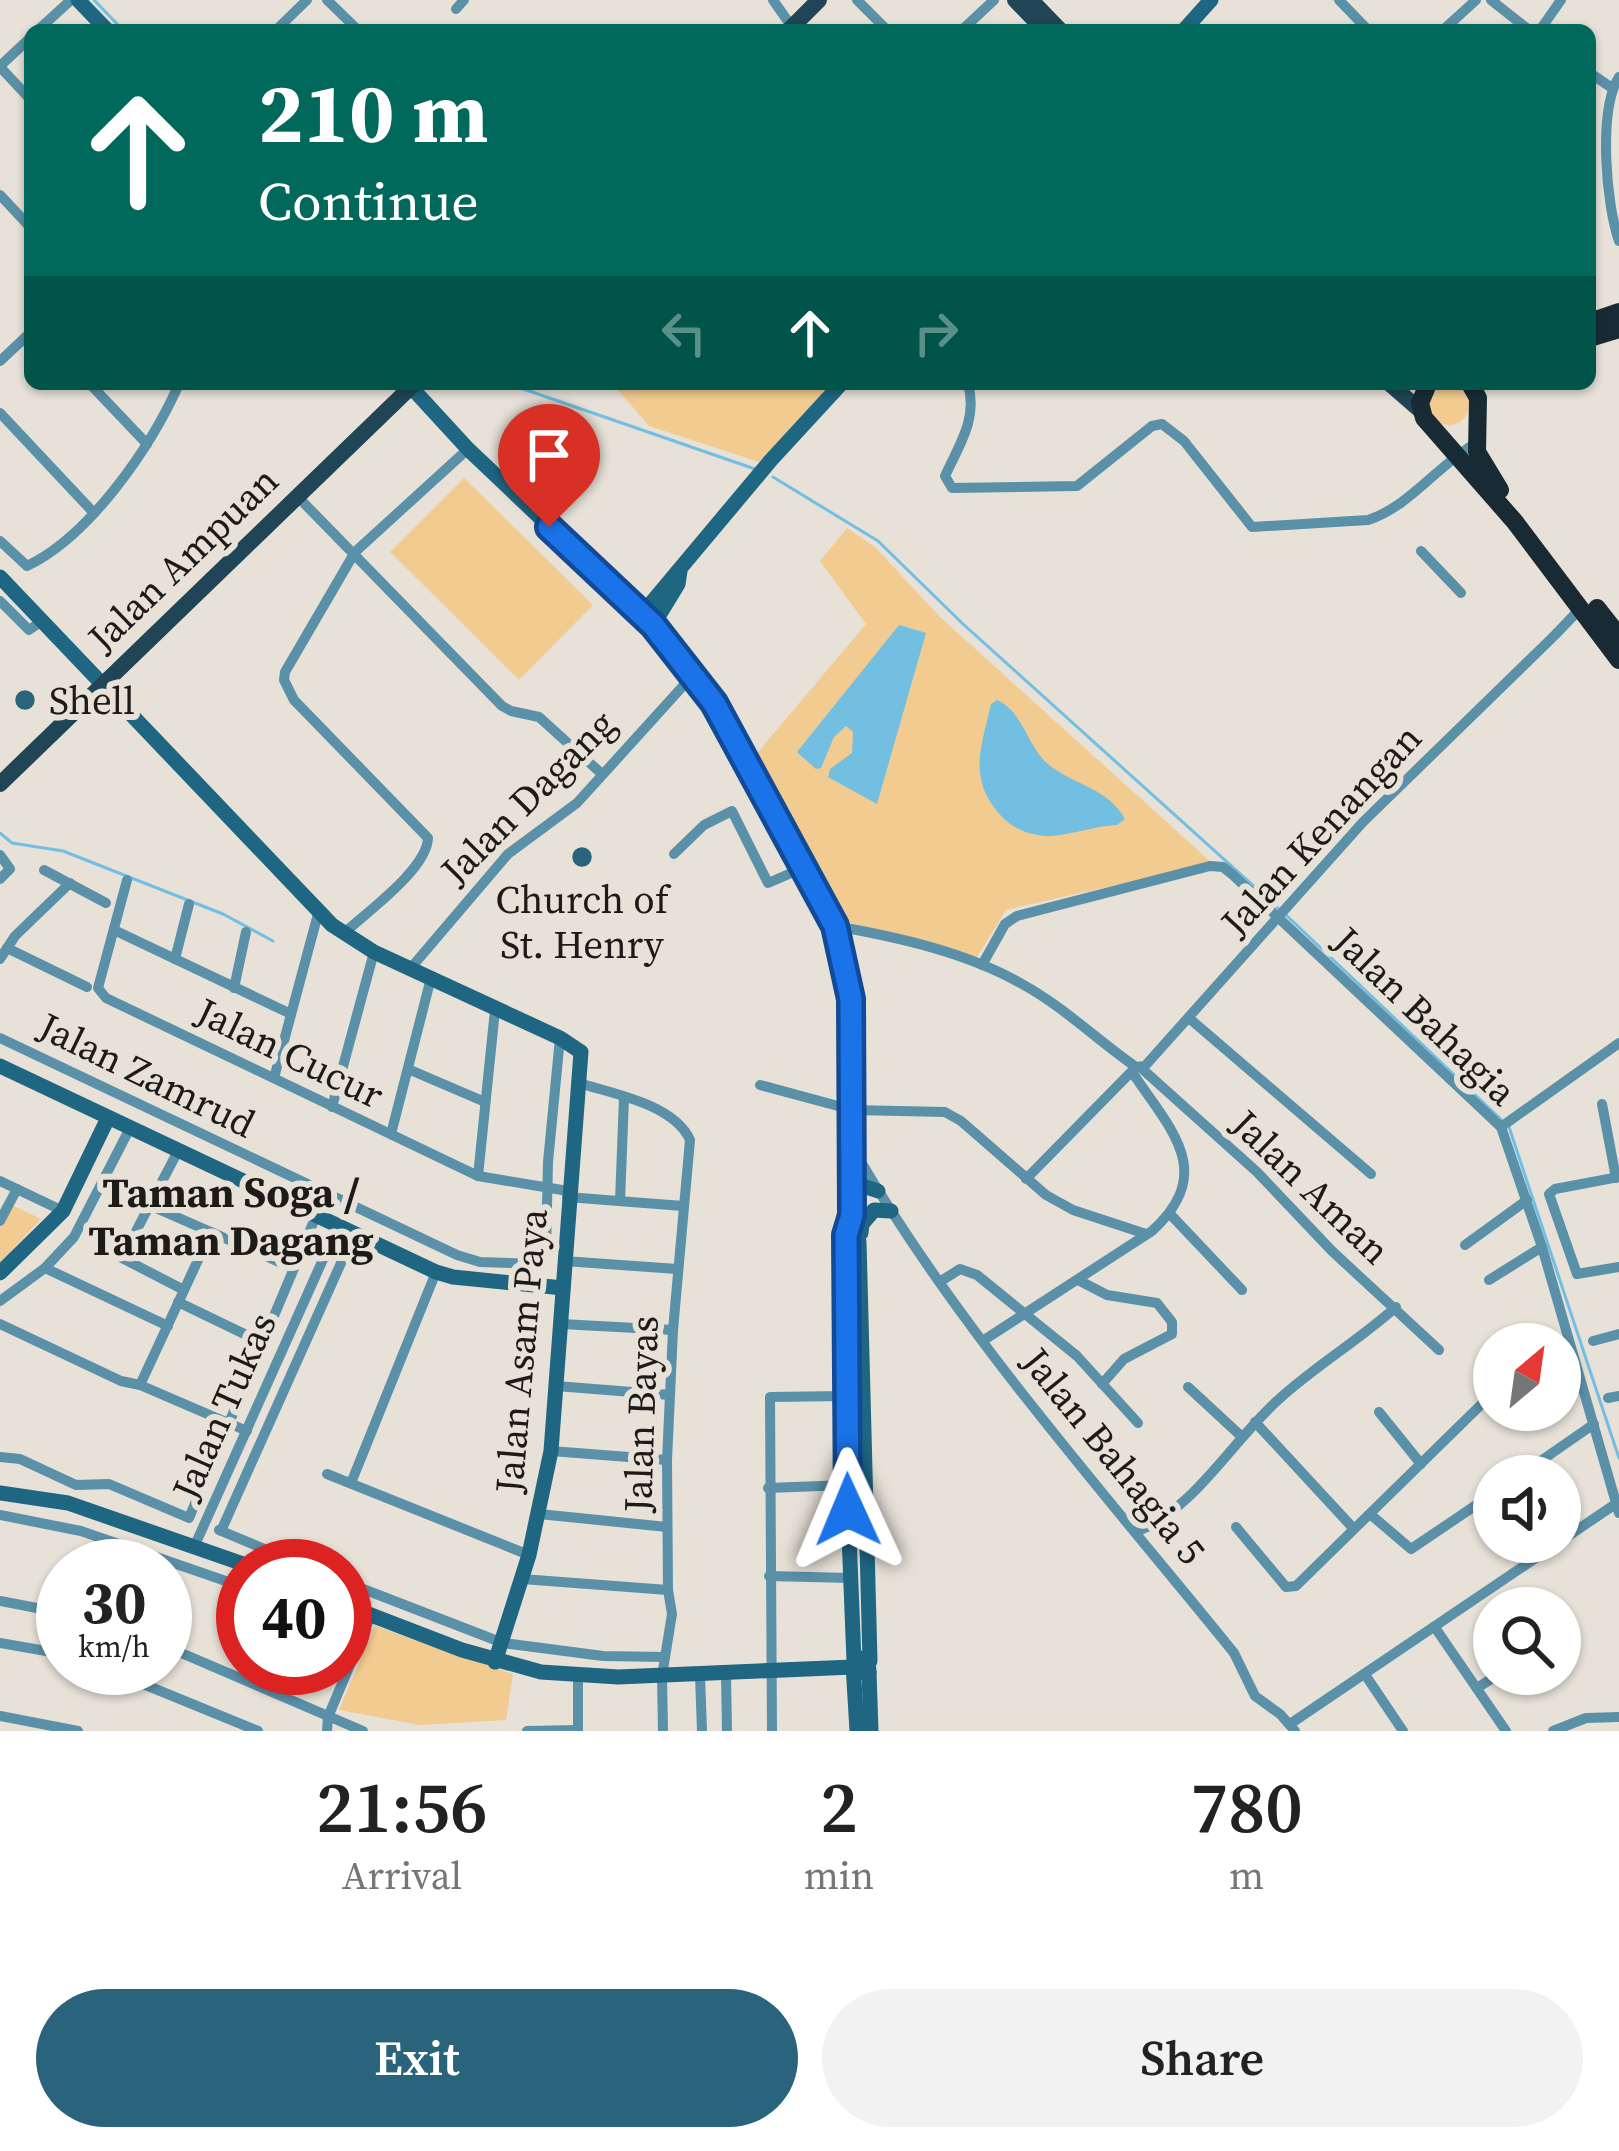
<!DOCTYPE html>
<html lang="en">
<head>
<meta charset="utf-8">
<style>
	body { margin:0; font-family:"Source Serif 4",serif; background:#f2f2f2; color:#222; height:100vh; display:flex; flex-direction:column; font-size:45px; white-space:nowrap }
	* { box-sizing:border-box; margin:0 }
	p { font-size:39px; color:#767676 }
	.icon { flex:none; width:66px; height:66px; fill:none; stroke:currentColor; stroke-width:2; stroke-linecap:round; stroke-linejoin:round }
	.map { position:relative; height:1731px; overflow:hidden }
	.panel { display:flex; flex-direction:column; background:#fff; flex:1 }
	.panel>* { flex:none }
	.top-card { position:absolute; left:24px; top:24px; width:1572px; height:366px; border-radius:18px; box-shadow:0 3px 9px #0004; background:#00695c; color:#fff; overflow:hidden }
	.needle { width:78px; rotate:29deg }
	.tools { position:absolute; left:1473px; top:1323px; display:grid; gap:24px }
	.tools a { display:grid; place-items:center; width:108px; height:108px; border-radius:50%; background:#fff; box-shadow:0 3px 9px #0004; font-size:60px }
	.speed { position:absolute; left:36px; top:1539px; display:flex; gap:24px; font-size:60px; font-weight:700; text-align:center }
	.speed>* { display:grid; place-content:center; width:156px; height:156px; border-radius:50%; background:#fff; box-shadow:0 3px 9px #0004; line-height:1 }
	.speed small { font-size:30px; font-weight:400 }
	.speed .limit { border:18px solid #d22; background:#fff; color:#111 }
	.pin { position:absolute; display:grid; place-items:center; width:102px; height:102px; color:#fff; margin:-123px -51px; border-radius:50% 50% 50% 0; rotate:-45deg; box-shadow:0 0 12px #0007 }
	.pin .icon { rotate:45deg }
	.me { position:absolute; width:132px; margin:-66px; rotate:359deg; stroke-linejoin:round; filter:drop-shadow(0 0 9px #0008) }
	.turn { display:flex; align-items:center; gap:42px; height:252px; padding:0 36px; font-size:54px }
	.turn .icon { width:156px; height:156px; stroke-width:2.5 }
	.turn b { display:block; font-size:84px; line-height:102px }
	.lanes { display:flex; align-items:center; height:114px; padding:0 36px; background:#0003; justify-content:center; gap:60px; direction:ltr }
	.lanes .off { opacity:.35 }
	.eta { display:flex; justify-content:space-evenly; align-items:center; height:204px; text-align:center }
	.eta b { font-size:72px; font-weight:600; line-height:84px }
	.button { display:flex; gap:24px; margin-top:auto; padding:24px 36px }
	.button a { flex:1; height:138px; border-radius:72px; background:#29647c; color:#fff; font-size:48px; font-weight:600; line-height:138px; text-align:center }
	.button a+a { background:#f2f2f2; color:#222 }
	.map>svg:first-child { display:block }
	.green { fill:#f2cb90 }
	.water { fill:#73bfe2 }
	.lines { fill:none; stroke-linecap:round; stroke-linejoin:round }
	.stream { stroke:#73bfe2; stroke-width:3 }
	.street { stroke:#5b90a9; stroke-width:10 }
	.secondary { stroke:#1f6682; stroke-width:15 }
	.primary { stroke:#204556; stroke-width:16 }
	.highway { stroke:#182b34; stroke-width:18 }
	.route-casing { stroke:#114b97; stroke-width:30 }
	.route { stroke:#1a73e8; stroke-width:21 }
	.poi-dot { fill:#29647c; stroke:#e7e1d8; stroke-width:4.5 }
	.labels { text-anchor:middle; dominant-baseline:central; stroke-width:12; stroke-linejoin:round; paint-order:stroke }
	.street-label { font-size:39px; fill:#1d1b18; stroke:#e7e1d8 }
	.poi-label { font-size:39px; fill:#1d1b18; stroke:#e7e1d8; text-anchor:start }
	.neighbourhood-label { font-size:42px; font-weight:bold; fill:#1d1b18; stroke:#e7e1d8 }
</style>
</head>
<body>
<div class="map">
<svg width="1619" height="1731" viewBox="0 0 1619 1731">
	<rect width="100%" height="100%" fill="#e7e1d8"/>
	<g class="green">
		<polygon points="613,384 831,384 759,462 649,426"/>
		<circle cx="1449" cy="405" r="20"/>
		<polygon points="464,478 593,605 519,680 390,552"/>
		<polygon points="847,528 875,547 940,617 1212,863 1006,910 977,957 836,919 753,758 866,624 820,561"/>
		<polygon points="12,1205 41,1219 0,1263 0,1228"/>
		<polygon points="375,1626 513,1674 506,1720 420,1725 339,1710"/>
	</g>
	<g class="water">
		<polygon points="899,625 926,633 877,804 828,777 830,769 852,753 853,732 846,726 834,737 821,768 816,769 797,752"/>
		<path d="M997,700C1024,712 1027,747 1049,765C1074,785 1108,788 1125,819L1117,825C1095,826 1074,834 1052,836C1034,837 1015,830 1002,817C967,779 981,749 991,704Z"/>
	</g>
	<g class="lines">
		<g class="stream">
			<polyline points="94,0 123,30"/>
			<polyline points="509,384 755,469"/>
			<polyline points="773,477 878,541 963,624 1278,908"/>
			<polyline points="0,833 12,843 63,851 223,914 273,941"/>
			<polyline points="1285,914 1509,1127 1619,1458"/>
		</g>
		<g class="street">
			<polyline points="327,0 358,30"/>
			<polyline points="773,0 792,27"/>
			<polyline points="857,0 887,30"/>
			<polyline points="1339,0 1368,30"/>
			<polyline points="1491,0 1529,30"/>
			<polyline points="456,9 464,0"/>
			<polyline points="38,30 71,0"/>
			<polyline points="276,30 307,0"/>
			<polyline points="962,30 994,0"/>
			<polyline points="1443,30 1476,0"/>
			<polyline points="1540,30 1561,0"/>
			<polyline points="0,66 30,38"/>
			<polyline points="0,67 30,99"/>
			<polyline points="1590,73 1612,88"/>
			<path d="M1619,77C1598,110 1606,204 1619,241"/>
			<polyline points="0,195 30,227"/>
			<polyline points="0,361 30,333"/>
			<polyline points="90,384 147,444"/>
			<path d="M968,384C978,419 959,445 945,476L952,488L1077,486L1152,426L1162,424L1184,441L1252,527L1368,520C1409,507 1438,465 1476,443"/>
			<polyline points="0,413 93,512"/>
			<polyline points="297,496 502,706 511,711 539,717 602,774"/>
			<path d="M0,541L27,566C90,536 151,447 179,384"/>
			<polyline points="1421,551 1461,593"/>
			<polyline points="0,601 29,630 42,621"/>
			<polyline points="674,854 704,825 732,811 768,883 803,868"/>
			<polyline points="0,855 10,869 0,879"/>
			<polyline points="44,870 106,903"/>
			<polyline points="127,880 98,988 106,998 478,1176 568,1191"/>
			<path d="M835,926C897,937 966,952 1022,984C1064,1007 1097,1040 1136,1067"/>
			<polyline points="114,930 291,1014"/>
			<path d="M344,933C367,912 427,869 428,838L294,700L284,680L285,672L355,552L468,449"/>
			<polyline points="7,948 87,987"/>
			<polyline points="0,959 15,936 70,883"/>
			<polyline points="175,959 189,904"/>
			<polyline points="982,965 1005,924 1017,916 1210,866 1223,867 1233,875 1501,1127 1542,1247 1619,1513"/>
			<polyline points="410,969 508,854 577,803 693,675"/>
			<polyline points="234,988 246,932"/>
			<polyline points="1190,1019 1371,1174"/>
			<polyline points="0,1038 457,1255 480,1262 535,1264 546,1251 548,1162 560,1038"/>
			<polyline points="1140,1067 1257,1172 1332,1251 1439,1350"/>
			<polyline points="408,1069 485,1102"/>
			<polyline points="274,1078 318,914"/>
			<path d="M579,1083C613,1094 674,1104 690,1140L673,1330L667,1460L668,1590L672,1614L662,1676L663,1731"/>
			<polyline points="760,1085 853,1110 945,1112 961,1121 1046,1195 1073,1210 1146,1234"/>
			<polyline points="1602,1104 1616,1178"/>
			<polyline points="332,1107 374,952"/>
			<polyline points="1501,1127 1619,1043"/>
			<polyline points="391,1134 431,978"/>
			<path d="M854,1150C959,1331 1103,1491 1234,1653L1255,1696L1280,1714L1295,1731"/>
			<polyline points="178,1151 122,1258 184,1290"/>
			<polyline points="478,1176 495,1010"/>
			<polyline points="1619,1177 1555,1189 1549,1194 1577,1274 1619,1267"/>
			<polyline points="1026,1179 1136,1067 1145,1066 1363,822 1555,635 1576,613 1578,604"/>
			<polyline points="0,1181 63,1211"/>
			<polyline points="567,1197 683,1206"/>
			<polyline points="620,1201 624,1098"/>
			<polyline points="149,1205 293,1268"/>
			<polyline points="1170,1214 1242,1290"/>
			<polyline points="0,1221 17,1189"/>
			<polyline points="1465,1245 1527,1200"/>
			<polyline points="564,1261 677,1269"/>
			<polyline points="45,1268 168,1326"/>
			<polyline points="1078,1280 1107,1295 1157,1303 1172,1322 1172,1334 1124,1359 1102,1384"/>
			<polyline points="1489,1280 1542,1247"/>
			<polyline points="941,1281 960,1269 977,1275 1077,1356 1138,1423"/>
			<polyline points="0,1301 45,1268 74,1237 130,1128"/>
			<polyline points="178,1302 261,1342"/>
			<polyline points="0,1324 121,1381 140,1385 247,1431"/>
			<polyline points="561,1324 673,1330"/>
			<path d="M984,1340L1152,1231C1217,1172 1170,1129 1132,1072"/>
			<polyline points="1593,1341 1619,1334"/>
			<polyline points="140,1385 211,1232"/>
			<polyline points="556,1386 670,1395"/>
			<polyline points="1188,1387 1241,1436"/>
			<polyline points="1608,1398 1619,1396"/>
			<polyline points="1379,1412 1421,1464"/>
			<polyline points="1255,1422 1353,1528"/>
			<polyline points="551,1451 667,1460"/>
			<polyline points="0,1457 20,1459 76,1485 109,1484 189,1518 316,1216"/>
			<polyline points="327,1474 529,1555"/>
			<polyline points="1519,1476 1594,1424"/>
			<polyline points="351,1483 436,1272"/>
			<polyline points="768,1488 847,1485"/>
			<polyline points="539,1514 667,1527"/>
			<polyline points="1370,1514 1411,1549 1494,1493"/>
			<polyline points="0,1515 81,1531 243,1587"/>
			<polyline points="1236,1527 1286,1587 1296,1586 1494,1392"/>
			<polyline points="219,1530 305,1566"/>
			<polyline points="221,1531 354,1234"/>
			<path d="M1136,1532C1196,1508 1231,1442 1278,1400C1315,1366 1358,1341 1396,1307"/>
			<polyline points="195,1545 338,1226"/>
			<polyline points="769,1576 850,1578"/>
			<polyline points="522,1579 668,1590"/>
			<polyline points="345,1582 503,1643 603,1656 665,1657"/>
			<polyline points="0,1601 63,1613"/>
			<polyline points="1436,1629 1506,1731"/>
			<polyline points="0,1643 63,1654"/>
			<polyline points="165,1646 363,1731"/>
			<polyline points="104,1668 258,1731"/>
			<polyline points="726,1674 727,1731"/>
			<polyline points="700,1675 702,1731"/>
			<polyline points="1366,1676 1403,1731"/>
			<polyline points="1477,1688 1499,1674"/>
			<polyline points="0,1716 78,1731"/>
			<polyline points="1290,1724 1617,1503"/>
			<polyline points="327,1731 328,1717 371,1615"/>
			<polyline points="527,1731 578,1730"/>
			<polyline points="578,1731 578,1677"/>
			<polyline points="772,1731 770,1397 846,1396"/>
			<polyline points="1553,1731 1586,1718 1619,1717"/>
		</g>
		<g class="secondary">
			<polyline points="78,0 107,30"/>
			<polyline points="1184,30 1211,0"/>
			<polyline points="411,387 468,449 653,625 714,703 749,760 835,926 846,966 851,999 852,1215 846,1235 847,1485 854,1661"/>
			<polyline points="0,577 332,925 374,952 560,1038 581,1052 551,1451 529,1555 495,1662"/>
			<polyline points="642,614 771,460 841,384"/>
			<polyline points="653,625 678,584 680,571"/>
			<polyline points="0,1066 436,1272 453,1277 563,1288"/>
			<polyline points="852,1193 866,1187 878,1191"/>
			<polyline points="852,1215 859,1242 870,1661"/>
			<polyline points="861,1233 862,1224 874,1210 891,1211"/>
			<polyline points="0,1273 63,1211 108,1118"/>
			<polyline points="0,1493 68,1503 249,1566"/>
			<polyline points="345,1605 462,1650 541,1672 618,1677 853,1667"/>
			<polyline points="869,1672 871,1731"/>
			<polyline points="856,1673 869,1672 868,1659 859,1658 853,1664 857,1731"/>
		</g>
		<g class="primary">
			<polyline points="1015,0 1044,30"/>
			<polyline points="1031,0 1060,30"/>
			<polyline points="789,30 819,0"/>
			<polyline points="1390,384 1421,411"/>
			<polyline points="0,784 414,384"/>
		</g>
		<g class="highway">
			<polyline points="1590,322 1619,312"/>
			<polyline points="1590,338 1619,329"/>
			<polyline points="1428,384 1420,403 1424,418 1515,522 1619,660"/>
			<polyline points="1470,384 1478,398 1477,452 1500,490"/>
			<polyline points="1597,608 1619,636"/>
		</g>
	</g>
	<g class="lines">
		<g class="route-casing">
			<polyline id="route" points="549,527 653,625 714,703 835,926 851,999 852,1215 846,1235 848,1510"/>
		</g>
		<use href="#route" class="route"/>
	</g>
	<g class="poi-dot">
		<circle cx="25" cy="700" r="12"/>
		<circle cx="582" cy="857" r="12"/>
	</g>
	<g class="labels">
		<g class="street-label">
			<text transform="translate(183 559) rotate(-44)">Jalan Ampuan</text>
			<text transform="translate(528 797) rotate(-45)">Jalan Dagang</text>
			<text transform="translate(1321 830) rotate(-47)">Jalan Kenangan</text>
			<text transform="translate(1425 1016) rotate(44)">Jalan Bahagia</text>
			<text transform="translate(290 1053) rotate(26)">Jalan Cucur</text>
			<text transform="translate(147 1075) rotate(26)">Jalan Zamrud</text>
			<text transform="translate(1311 1187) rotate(44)">Jalan Aman</text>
			<text transform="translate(521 1351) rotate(-85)">Jalan Asam Paya</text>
			<text transform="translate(224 1406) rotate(-66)">Jalan Tukas</text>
			<text transform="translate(641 1414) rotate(-88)">Jalan Bayas</text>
			<text transform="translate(1114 1456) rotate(51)">Jalan Bahagia 5</text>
		</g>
		<g class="poi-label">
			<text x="49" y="700">Shell</text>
			<text x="582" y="899" text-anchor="middle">Church of<tspan x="582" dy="45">St. Henry</tspan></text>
		</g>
		<g class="neighbourhood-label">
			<text x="231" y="1192">Taman Soga /<tspan x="231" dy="48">Taman Dagang</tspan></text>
		</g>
	</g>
</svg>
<div class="tools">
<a><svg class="needle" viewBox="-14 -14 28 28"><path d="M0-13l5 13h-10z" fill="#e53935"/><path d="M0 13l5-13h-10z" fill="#767676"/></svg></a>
<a><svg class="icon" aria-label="sound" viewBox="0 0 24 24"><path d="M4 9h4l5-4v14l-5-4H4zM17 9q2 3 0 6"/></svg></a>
<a><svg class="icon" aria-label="search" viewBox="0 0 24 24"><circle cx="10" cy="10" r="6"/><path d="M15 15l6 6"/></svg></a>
</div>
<div class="speed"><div>30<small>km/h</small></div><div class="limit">40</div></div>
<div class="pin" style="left:549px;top:527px;background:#d93025"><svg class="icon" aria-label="arrive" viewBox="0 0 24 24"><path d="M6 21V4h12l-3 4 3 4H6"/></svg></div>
<svg class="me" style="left:848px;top:1510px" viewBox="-20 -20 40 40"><path d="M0-17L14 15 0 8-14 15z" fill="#1a73e8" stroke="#fff" stroke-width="4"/></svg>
<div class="top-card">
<div class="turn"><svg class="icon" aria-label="ahead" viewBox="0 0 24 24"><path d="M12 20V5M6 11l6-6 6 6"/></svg><div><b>210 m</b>Continue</div></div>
<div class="lanes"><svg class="icon off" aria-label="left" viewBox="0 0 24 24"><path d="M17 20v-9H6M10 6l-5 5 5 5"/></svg><svg class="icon" aria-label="ahead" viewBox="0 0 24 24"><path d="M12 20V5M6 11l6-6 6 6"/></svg><svg class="icon off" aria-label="right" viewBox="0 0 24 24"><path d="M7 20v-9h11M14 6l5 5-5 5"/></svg></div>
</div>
</div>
<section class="panel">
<div class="eta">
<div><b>21:56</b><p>Arrival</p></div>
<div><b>2</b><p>min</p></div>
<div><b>780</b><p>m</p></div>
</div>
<div class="button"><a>Exit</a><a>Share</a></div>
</section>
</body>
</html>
